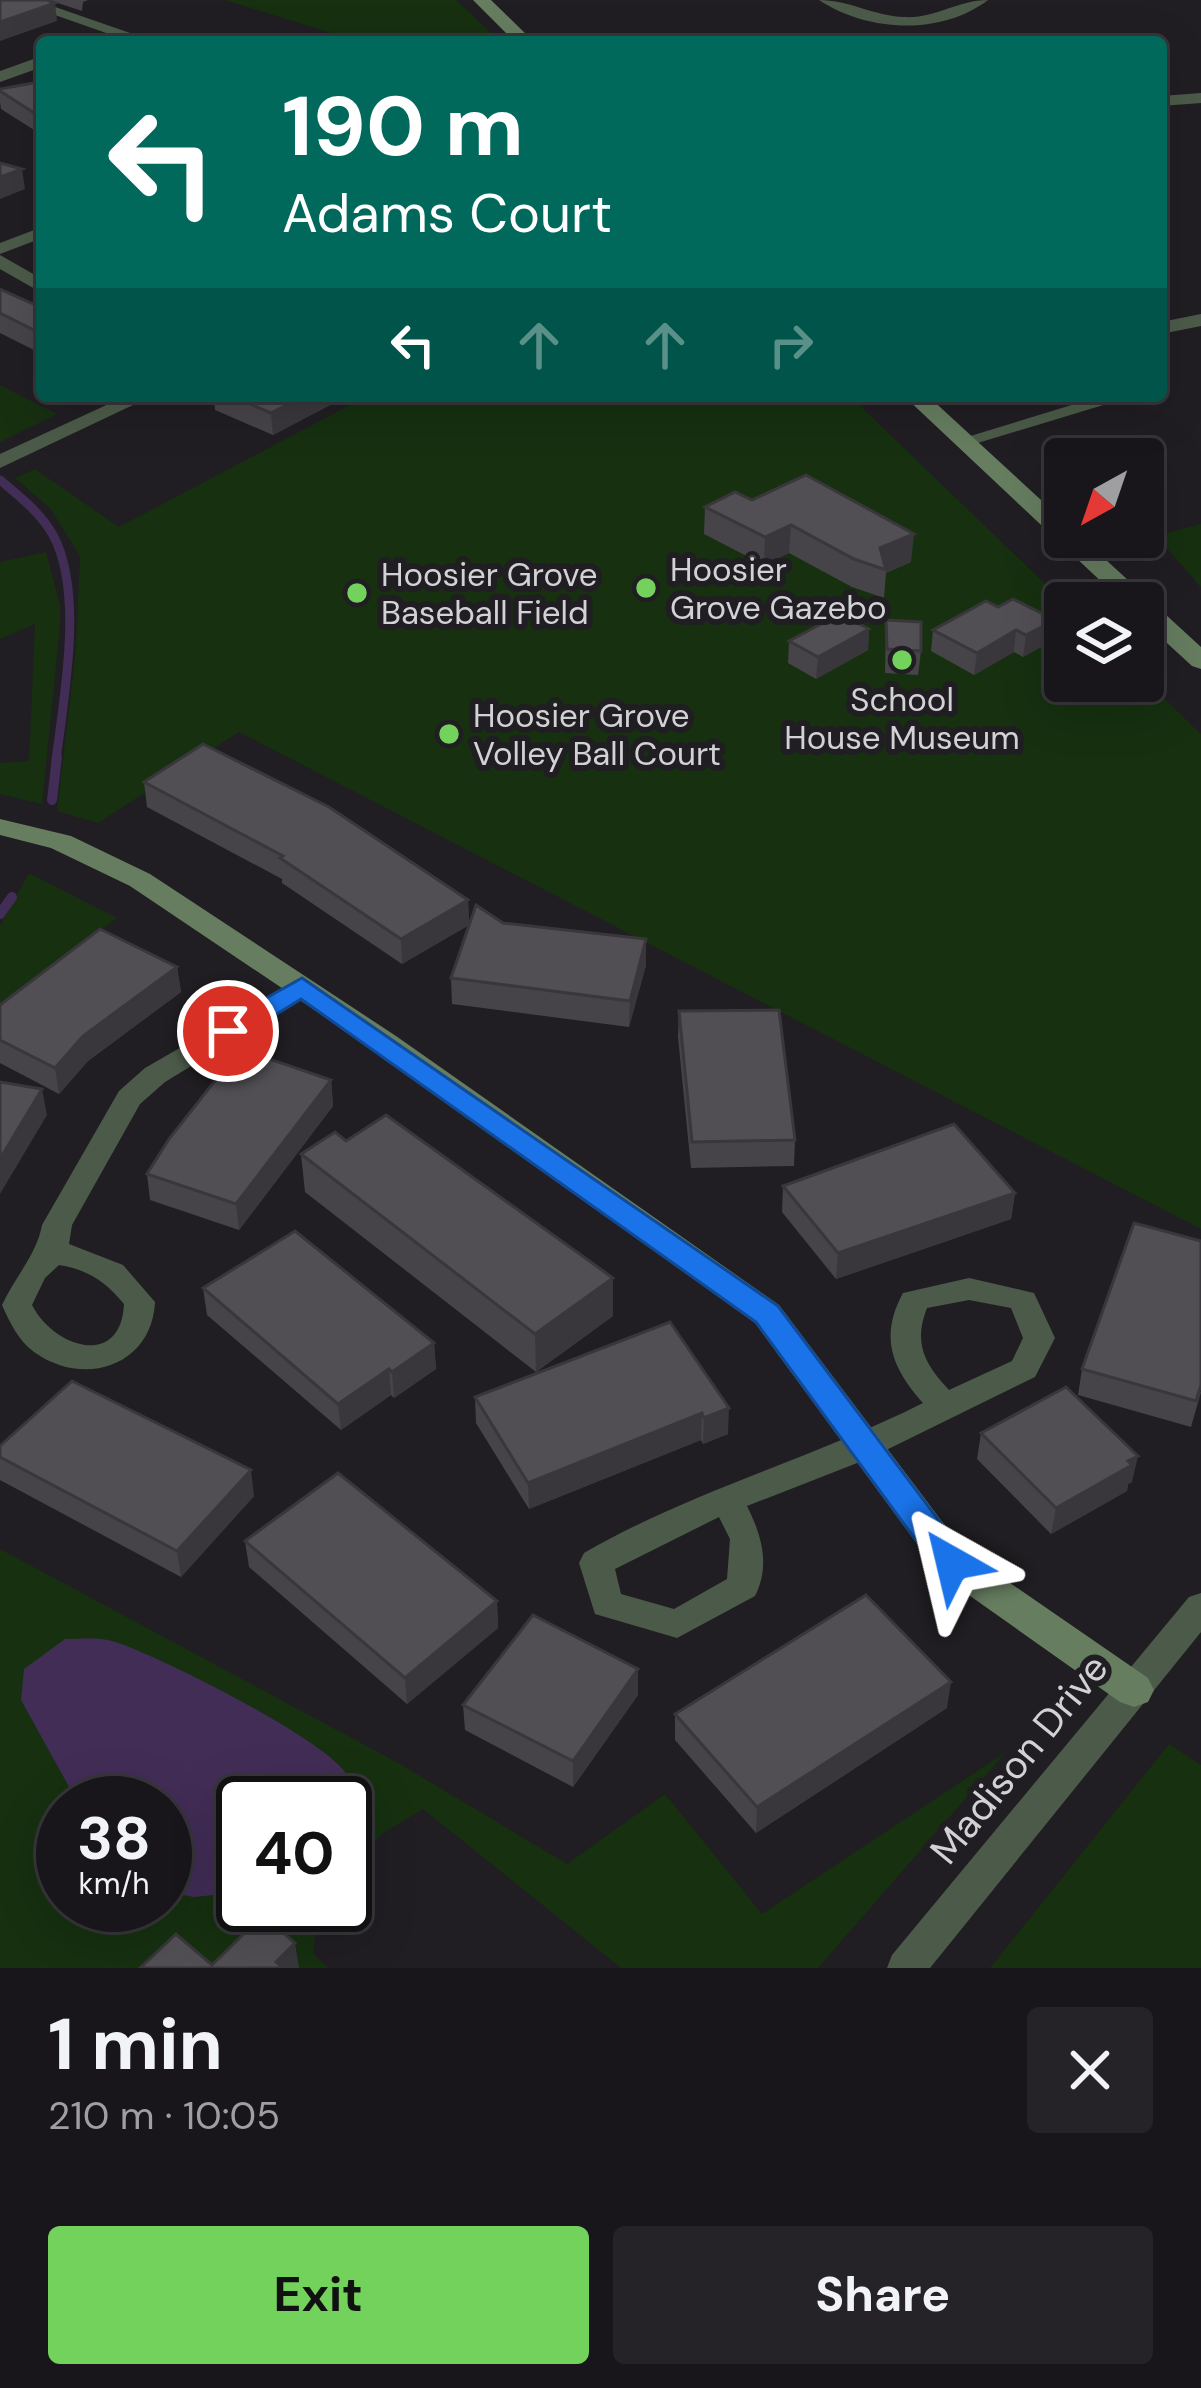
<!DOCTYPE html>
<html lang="en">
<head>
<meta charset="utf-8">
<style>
	body { margin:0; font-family:"DM Sans",sans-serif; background:#252327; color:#f1f3f6; height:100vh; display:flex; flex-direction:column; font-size:45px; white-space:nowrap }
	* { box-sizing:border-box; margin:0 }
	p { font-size:39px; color:#9f9fa2 }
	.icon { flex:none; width:66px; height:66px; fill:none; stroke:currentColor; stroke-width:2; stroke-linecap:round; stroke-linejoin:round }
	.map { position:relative; height:1968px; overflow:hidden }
	.drawer { display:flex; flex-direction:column; background:#18161a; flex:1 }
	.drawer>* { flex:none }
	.hud { position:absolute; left:36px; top:36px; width:1131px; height:366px; border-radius:12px; box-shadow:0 12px 48px #0002,0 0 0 3px #363539; background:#00695c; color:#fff; overflow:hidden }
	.needle { width:78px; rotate:220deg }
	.tools { position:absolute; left:1044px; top:438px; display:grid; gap:24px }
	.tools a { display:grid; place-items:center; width:120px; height:120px; border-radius:12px; background:#18161a; box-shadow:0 12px 48px #0002,0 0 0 3px #363539; font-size:60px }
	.speed { position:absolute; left:36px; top:1776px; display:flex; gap:24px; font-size:60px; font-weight:700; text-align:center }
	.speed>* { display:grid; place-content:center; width:156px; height:156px; border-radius:50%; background:#18161a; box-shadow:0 12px 48px #0002,0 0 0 3px #363539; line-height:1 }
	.speed small { font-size:30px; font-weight:400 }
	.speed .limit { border:6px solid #111; border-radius:18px; background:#fff; color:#111 }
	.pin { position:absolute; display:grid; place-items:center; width:102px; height:102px; color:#fff; margin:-51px; border:6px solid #fff; border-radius:50%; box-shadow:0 3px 12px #0007 }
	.me { position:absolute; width:132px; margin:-66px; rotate:323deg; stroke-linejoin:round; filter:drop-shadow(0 0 9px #0008) }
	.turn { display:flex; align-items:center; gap:42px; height:252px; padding:0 48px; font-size:54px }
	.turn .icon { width:156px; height:156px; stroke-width:2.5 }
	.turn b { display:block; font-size:84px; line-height:102px }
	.lanes { display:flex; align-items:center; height:114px; padding:0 48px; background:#0003; justify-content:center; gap:60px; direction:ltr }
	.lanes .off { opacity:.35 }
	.round { display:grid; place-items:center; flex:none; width:126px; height:126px; border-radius:12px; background:#252327 }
	.headline { display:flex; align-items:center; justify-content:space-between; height:204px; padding:0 48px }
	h1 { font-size:72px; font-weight:700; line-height:90px }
	.button { display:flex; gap:24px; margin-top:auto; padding:24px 48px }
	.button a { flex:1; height:138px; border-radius:12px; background:#73d25c; color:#111; font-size:48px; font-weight:700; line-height:138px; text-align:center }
	.button a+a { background:#252327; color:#f1f3f6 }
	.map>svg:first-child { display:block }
	.green { fill:#163010; fill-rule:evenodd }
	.water { fill:#422d56 }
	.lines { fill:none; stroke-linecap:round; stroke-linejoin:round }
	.stream-far1 { stroke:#422d56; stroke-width:9 }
	.stream { stroke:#422d56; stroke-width:10 }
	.street { fill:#4c5b49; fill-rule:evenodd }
	.secondary { fill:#667d60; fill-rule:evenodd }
	.wall { fill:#464448 }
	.shaded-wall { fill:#39373b }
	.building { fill:#514f54; stroke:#39373b; stroke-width:3 }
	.route { fill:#1a73e8; stroke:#114b97; stroke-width:3 }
	.poi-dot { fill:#73d25c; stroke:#201e22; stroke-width:4.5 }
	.labels { text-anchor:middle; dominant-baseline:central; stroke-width:12; stroke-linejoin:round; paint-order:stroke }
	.poi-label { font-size:33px; fill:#d2d1d4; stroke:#201e22; text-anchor:start }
	.near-street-label { font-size:39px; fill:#d2d1d4; stroke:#201e22 }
</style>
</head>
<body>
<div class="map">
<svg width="1201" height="1968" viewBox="0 0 1201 1968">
	<rect width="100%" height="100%" fill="#201e22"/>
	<g class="green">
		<polygon points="225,0 456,0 501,42 360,42"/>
		<polygon points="0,385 57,414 0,442"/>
		<polygon points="367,396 850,396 1065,603 1065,681 1143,678 1201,734 1201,1229 239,732 98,823 57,811 76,648 80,556 50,508 15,478 35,469 119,527"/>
		<polygon points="1201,524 1201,587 1156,536"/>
		<polygon points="46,552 60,606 60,627 42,804 0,794 0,763 29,761 35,624 0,639 0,562"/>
		<polygon points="29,873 117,918 0,1003 0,926"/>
		<path d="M0,1549L400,1764L567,1864L665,1794L762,1914L1006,1752L818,1968H621L423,1809L382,1834L345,1871V1803H243V1905H318L313,1953L328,1968H0ZM63,1803H165V1905H63Z"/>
		<polygon points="1169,1744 1201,1765 1201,1968 990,1968"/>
	</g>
	<path class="water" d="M65,1639C79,1639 98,1637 112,1641C154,1653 327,1740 347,1775C356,1791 352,1805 345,1820V1803H243V1892L194,1897L165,1892V1803H78L21,1700L24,1669Z"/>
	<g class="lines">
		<path class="stream-far1" d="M0,480C19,496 40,512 53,535C84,592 64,697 56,760"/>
		<g class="stream">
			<polyline points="52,800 57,757"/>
			<polyline points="0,914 12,897"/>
		</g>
		<g class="street">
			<polygon points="12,0 35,0 156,42 132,42"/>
			<path d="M819,0C849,0 874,16 904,17C934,19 958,0 988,0C941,36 867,32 819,0Z"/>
			<polygon points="42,56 42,67 0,82 0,71"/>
			<polygon points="1201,93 1201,103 1161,106 1161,96"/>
			<polygon points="42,227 42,238 0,254 0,243"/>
			<polygon points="0,255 42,279 42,293 0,269"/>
			<polygon points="1201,314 1201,326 1161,334 1161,322"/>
			<polygon points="126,396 152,396 0,468 0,454"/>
			<polygon points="1101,396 1133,396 971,445 957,445 954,441"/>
			<path d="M301,978L315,987L311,993L165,1082L140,1104L72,1225L69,1244L123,1265L155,1302C152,1366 84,1388 34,1352C18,1340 10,1323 2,1305C15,1277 37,1254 42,1225L119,1091L145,1068ZM59,1265C87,1269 106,1282 124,1304C121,1369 54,1348 32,1305L45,1278Z"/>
			<path d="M969,1278L1034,1293L1055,1338L1035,1377L870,1458L747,1506C761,1534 771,1565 755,1596L677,1638L595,1614L579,1563L584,1553C691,1491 812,1459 923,1403C892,1368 879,1337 903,1293ZM969,1300L1011,1308L1023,1338L1012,1361L949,1390C925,1364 913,1344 927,1308ZM719,1517L730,1539L727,1579L674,1609L621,1594L615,1569Z"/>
			<polygon points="1201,1593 1201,1632 930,1968 887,1968 892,1955 1189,1597"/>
		</g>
		<g class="secondary">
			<polygon points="473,0 491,0 534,42 515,42"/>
			<polygon points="904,396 928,396 1065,522 1065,537 1081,537 1201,647 1201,669 1192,666 1143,621 1143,603 1124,603"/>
			<polygon points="0,819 71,836 150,874 396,1036 779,1305 965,1552 1148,1678 1154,1690 1148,1702 1134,1707 1120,1702 939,1574 755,1323 374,1050 130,886 51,848 0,835"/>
		</g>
	</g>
	<g class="wall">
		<polygon points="49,0 88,0 83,2 82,11"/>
		<polygon points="42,86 42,135 1,109 0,102 0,89"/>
		<polygon points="0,289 42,308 42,354 0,333"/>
		<polygon points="214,396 329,396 330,405 273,435 215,410"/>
		<polygon points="752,500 911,562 886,573 884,598 852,587 789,553 764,565 704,534 705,507"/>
		<polygon points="986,601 1052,641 1023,657 1014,652 974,675 931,651 933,630"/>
		<polygon points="886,620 921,651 918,675 885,673"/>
		<polygon points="869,629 868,650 816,679 788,663 789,641"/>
		<polygon points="144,782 468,900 469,925 402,964 282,883 282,879 147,807"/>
		<polygon points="503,923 646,939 646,965 629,1027 452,1004 451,978"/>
		<polygon points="177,967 181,992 88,1061 59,1094 0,1063 0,1005"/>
		<polygon points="679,1011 795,1140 794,1166 691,1168 678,1037"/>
		<polygon points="331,1080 333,1106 239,1230 150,1200 147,1174"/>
		<polygon points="346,1141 613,1278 613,1316 536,1372 305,1192 301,1154"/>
		<polygon points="783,1186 1015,1193 1011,1219 836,1279 782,1212"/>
		<polygon points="203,1288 434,1343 436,1369 394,1398 391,1395 341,1430 207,1315"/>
		<polygon points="670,1322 728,1434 703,1444 701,1440 529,1509 476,1423 475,1397"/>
		<polygon points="1082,1369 1201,1392 1191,1427 1078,1395"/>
		<polygon points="981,1433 1132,1482 1128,1484 1127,1491 1051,1534 977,1459"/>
		<polygon points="0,1446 254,1496 181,1577 0,1480"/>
		<polygon points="245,1541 497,1601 498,1628 407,1704 249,1567"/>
		<polygon points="638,1695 573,1787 465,1730 463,1705"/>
		<polygon points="947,1708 756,1833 675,1740 675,1714"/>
	</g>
	<g class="shaded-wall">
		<polygon points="55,3 57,21 0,41 0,22"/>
		<polygon points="22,169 25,189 0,199 0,177"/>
		<polygon points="304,396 329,396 330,405 273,435 271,413"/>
		<polygon points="791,525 789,553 764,565 765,537"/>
		<polygon points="914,534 911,562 886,573 880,548"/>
		<polygon points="1055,620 1052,641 1023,657 1026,635"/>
		<polygon points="869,629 868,650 816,679 818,657"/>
		<polygon points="1016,630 1014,652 974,675 977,653"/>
		<polygon points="468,900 469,925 402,964 401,939"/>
		<polygon points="646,939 646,965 629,1027 630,1001"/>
		<polygon points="177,967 181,992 88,1061 59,1094 55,1068 83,1036"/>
		<polygon points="331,1080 333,1106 239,1230 236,1204"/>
		<polygon points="42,1089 47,1115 0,1194 0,1159"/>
		<polygon points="1015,1193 1011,1219 836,1279 838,1253"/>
		<polygon points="613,1278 613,1316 536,1372 535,1334"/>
		<polygon points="434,1343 436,1369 394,1398 392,1372"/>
		<polygon points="389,1369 391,1395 341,1430 338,1404"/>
		<polygon points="729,1408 728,1434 703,1444 704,1418"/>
		<polygon points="702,1413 701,1440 529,1509 528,1483"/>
		<polygon points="1138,1456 1132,1482 1128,1484 1127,1491 1051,1534 1056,1508"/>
		<polygon points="251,1470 254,1496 181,1577 177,1551"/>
		<polygon points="497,1601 498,1628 407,1704 405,1678"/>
		<polygon points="638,1669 638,1695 573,1787 573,1761"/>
		<polygon points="951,1682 947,1708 756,1833 757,1807"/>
		<polygon points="295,1943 299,1968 277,1968 276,1962"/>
	</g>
	<g class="building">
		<polygon points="0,0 47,0 55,3 0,22"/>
		<polygon points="38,82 42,86 42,118 0,91 0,89"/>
		<polygon points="0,163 22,169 0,177"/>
		<polygon points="0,289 42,308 42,334 0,313"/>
		<polygon points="232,396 304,396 271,413"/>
		<polygon points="806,475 914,534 880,548 886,570 854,559 791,525 765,537 705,507 735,492 752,500"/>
		<polygon points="1013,599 1055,620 1026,635 1016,630 977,653 933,630 986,601 998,607"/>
		<polygon points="840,614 869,629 818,657 789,641"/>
		<polygon points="886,620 921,622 921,651 887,649"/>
		<polygon points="203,744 329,807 468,900 401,939 280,858 283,856 144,782"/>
		<polygon points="476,905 503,923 646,939 630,1001 451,978"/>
		<polygon points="100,929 177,967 83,1036 55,1068 0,1040 0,1005"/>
		<polygon points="779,1010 795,1140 692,1142 679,1011"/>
		<polygon points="240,1049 331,1080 236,1204 147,1174 169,1139"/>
		<polygon points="0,1082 42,1089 0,1159"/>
		<polygon points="386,1115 613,1278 535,1334 301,1154 335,1132 346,1141"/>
		<polygon points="954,1124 1015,1193 838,1253 783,1186"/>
		<polygon points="1134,1223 1201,1241 1201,1385 1196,1401 1082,1369"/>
		<polygon points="295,1231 434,1343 392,1372 389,1369 338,1404 203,1288"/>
		<polygon points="670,1322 729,1408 704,1418 702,1413 528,1483 475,1397"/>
		<polygon points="72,1381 251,1470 177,1551 0,1457 0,1446"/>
		<polygon points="1066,1387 1138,1456 1128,1461 1132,1465 1056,1508 981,1433"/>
		<polygon points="338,1473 497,1601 405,1678 245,1541"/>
		<polygon points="866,1595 951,1682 757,1807 675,1714"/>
		<polygon points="533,1615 638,1669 573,1761 463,1705"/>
		<polygon points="263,1915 295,1943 276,1962 283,1968 140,1968 176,1934 212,1965"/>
	</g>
	<polygon class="route" points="302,978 778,1306 964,1554 969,1563 964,1573 952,1577 940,1573 756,1322 301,999 238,1038 218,1038 214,1031 218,1025"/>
	<g class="poi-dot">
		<circle cx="646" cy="588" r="12"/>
		<circle cx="357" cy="593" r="12"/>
		<circle cx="902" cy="660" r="12"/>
		<circle cx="449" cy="734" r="12"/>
	</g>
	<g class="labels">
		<g class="poi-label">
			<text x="670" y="569">Hoosier<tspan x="670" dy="38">Grove Gazebo</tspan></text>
			<text x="381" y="574">Hoosier Grove<tspan x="381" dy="38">Baseball Field</tspan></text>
			<text x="902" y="699" text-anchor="middle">School<tspan x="902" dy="38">House Museum</tspan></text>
			<text x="473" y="715">Hoosier Grove<tspan x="473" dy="38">Volley Ball Court</tspan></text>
		</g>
		<g class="near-street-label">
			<text transform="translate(1019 1759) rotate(-51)">Madison Drive</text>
		</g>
	</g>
</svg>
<div class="tools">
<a><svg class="needle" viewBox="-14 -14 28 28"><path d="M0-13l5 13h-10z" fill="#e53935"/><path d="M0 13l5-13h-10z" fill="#9f9fa2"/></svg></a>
<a><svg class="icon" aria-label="layers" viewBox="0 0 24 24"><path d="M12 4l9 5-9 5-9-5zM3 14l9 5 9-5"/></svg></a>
</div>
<div class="speed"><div>38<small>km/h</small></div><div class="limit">40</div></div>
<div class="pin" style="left:228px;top:1031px;background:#d93025"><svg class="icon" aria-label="arrive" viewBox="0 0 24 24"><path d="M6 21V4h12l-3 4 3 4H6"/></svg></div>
<svg class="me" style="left:952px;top:1563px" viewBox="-20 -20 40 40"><path d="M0-17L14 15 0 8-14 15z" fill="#1a73e8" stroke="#fff" stroke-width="4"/></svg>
<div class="hud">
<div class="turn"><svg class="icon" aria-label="left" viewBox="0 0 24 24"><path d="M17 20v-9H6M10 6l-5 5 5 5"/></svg><div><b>190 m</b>Adams Court</div></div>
<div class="lanes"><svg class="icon" aria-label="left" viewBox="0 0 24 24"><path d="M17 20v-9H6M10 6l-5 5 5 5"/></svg><svg class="icon off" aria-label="ahead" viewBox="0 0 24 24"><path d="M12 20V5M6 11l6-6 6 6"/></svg><svg class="icon off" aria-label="ahead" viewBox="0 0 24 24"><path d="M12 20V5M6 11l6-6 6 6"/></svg><svg class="icon off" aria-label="right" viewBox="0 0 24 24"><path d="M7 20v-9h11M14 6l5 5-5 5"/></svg></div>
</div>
</div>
<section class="drawer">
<div class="headline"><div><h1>1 min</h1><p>210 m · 10:05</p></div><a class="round"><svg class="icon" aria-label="close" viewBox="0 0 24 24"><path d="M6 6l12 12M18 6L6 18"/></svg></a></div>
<div class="button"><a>Exit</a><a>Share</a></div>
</section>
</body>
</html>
